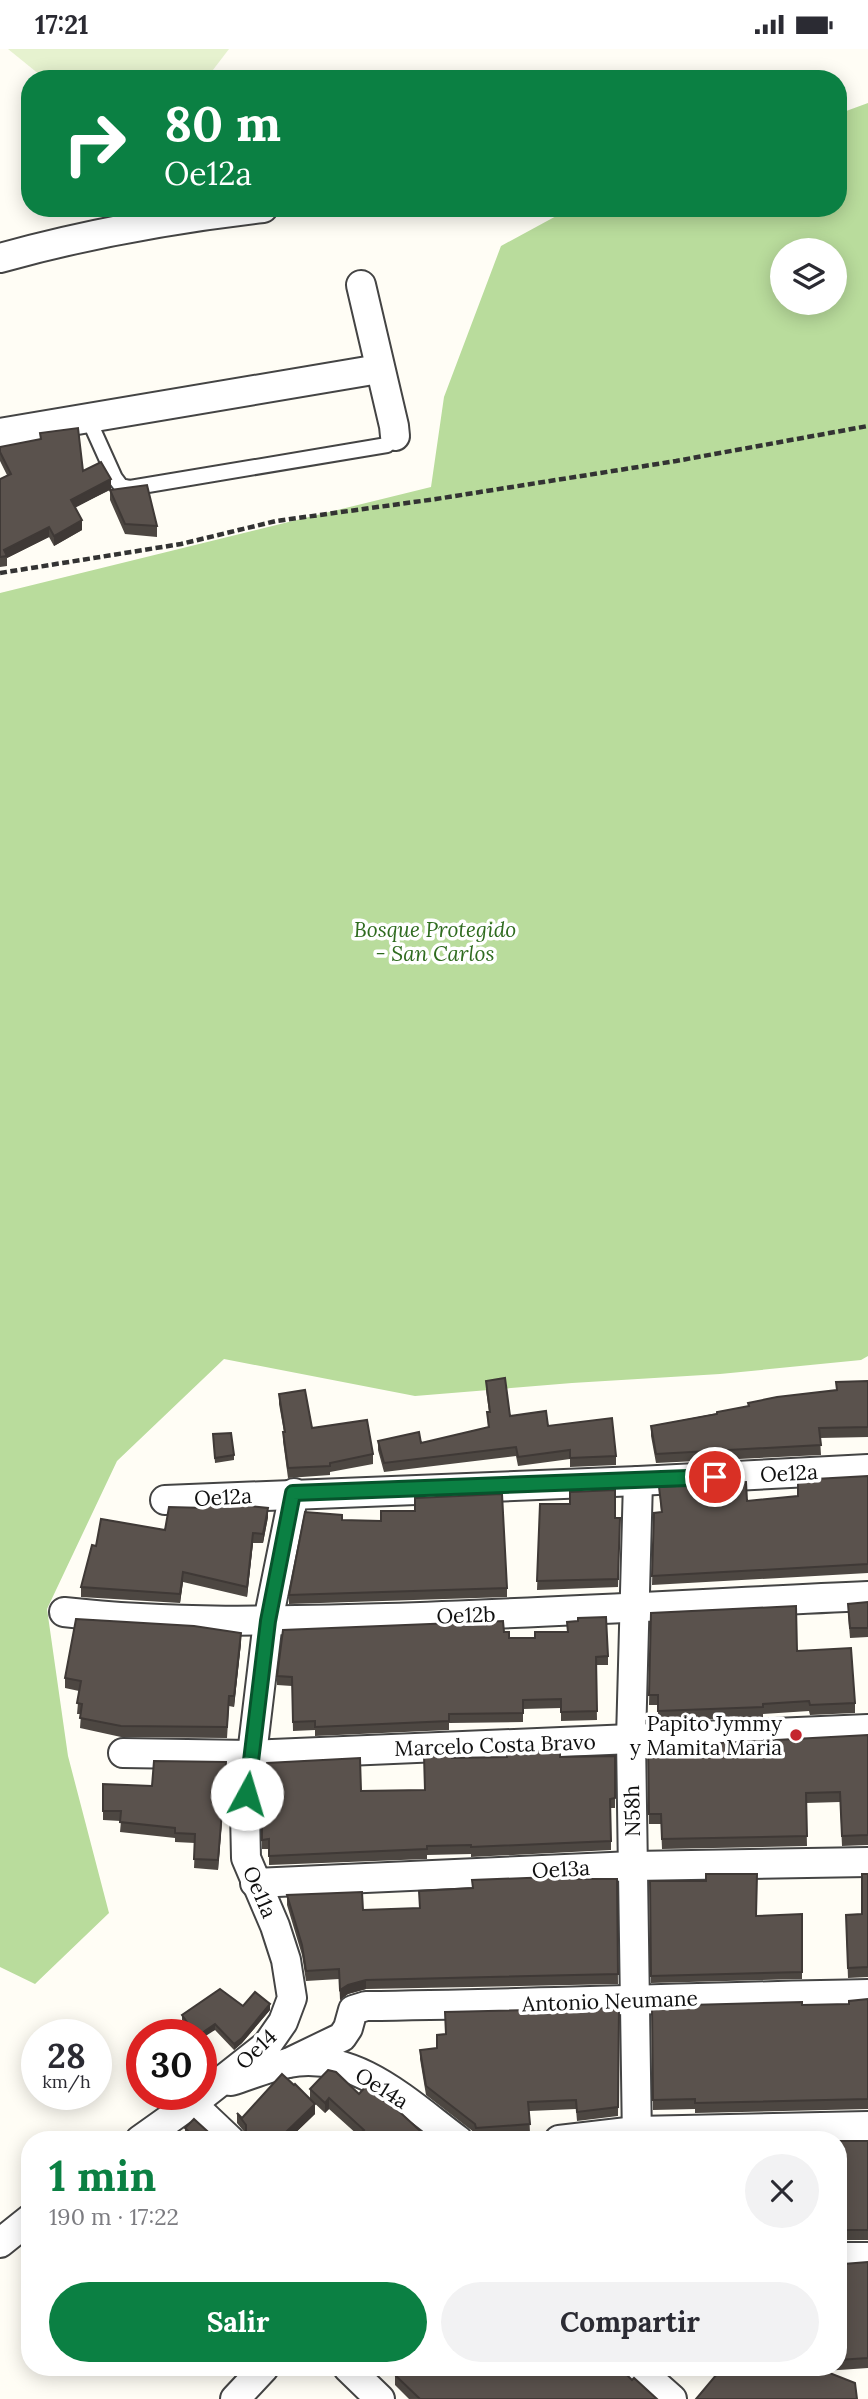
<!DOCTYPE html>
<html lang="es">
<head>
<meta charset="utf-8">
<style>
	body { margin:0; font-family:Lora,serif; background:#f2f2f3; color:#2b2b33; height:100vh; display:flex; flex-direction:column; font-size:26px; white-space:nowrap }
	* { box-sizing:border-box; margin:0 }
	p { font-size:23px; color:#7c7c81 }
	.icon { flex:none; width:38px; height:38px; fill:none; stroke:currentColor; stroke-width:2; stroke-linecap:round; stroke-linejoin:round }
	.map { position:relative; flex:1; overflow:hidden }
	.details { position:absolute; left:21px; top:2082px; width:826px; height:245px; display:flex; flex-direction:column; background:#fff; border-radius:28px; box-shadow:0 4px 18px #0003 }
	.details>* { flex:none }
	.hud { position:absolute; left:21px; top:21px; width:826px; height:147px; border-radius:28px; box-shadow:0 4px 18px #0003; background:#0b8043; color:#fff; overflow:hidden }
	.fabs { position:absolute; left:770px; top:189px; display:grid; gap:14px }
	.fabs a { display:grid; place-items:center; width:77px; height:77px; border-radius:50%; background:#fff; box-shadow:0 4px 18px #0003; font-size:35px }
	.speed { position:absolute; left:21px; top:1970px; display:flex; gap:14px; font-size:35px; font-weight:700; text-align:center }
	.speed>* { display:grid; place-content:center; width:91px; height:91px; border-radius:50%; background:#fff; box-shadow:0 4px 18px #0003; line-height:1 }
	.speed small { font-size:18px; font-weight:400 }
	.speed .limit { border:10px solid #d22; background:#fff; color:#111 }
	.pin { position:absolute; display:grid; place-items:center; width:60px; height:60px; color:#fff; margin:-30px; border:4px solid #fff; border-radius:50%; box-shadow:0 2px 7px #0007 }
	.me { position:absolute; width:77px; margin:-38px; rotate:6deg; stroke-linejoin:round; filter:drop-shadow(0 0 5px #0008) }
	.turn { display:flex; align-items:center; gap:24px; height:147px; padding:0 28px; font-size:32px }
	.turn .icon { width:91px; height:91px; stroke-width:2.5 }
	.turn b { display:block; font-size:49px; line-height:60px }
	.round { display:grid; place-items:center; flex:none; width:74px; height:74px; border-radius:37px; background:#f2f2f3 }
	.head { display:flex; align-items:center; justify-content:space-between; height:119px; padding:0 28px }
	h1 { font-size:42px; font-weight:700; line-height:52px; color:#0b8043 }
	.primary-button { display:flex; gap:14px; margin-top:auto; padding:14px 28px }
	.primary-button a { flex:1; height:80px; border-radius:42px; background:#0b8043; color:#fff; font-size:28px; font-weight:700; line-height:80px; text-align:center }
	.primary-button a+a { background:#f2f2f3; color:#2b2b33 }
	.status { display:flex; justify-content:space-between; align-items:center; height:49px; padding:0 35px; background:#fff; direction:ltr }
	.status svg { height:19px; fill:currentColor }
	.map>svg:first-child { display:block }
	.forest { fill:#b9dc9c; fill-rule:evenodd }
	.pitch { fill:#e6f2cf }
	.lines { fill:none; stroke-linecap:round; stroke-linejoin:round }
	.service-casing { stroke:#444; stroke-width:18 }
	.minor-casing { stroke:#444; stroke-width:32 }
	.path { stroke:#333; stroke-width:4.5; stroke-dasharray:7 3.5; stroke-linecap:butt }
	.service { stroke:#fff; stroke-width:14 }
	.minor { stroke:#fff; stroke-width:28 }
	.wall { fill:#4d4742 }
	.shaded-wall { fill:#3f3936 }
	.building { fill:#5a524d; stroke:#3f3936; stroke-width:2 }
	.route-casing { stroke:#07532c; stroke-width:18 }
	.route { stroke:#0b8043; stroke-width:12 }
	.poi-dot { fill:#c4262e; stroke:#fff; stroke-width:2.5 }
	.labels { text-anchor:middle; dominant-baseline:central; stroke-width:7; stroke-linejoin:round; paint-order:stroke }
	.park-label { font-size:21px; font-style:italic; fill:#2f6b1f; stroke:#fff }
	.street-label { font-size:21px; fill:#111; stroke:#fff }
	.poi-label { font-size:21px; fill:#111; stroke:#fff; text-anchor:end }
</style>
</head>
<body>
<div class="status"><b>17:21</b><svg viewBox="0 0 49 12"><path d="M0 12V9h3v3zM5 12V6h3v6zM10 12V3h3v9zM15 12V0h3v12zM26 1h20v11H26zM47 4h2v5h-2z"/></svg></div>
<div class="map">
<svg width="868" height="2350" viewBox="0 0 868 2350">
	<rect width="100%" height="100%" fill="#fffdf5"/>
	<path class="forest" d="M868,54V1307L861,1311L720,1325L572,1334L415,1347L224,1310L117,1412L47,1560L68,1707L109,1864L35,1935L0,1918V544L431,438L444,348L501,197L571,159H838V65ZM782,201H835V254H782Z"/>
	<polygon class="pitch" points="8,0 229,0 206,30 45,30"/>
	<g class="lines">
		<g class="service-casing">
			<polyline id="service" points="88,369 115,429 121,437 130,439 387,396 395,387"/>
		</g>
		<g class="minor-casing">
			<g id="minor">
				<path d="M0,209C86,185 175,169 263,159"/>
				<polyline points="361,236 394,377 395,387"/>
				<polyline points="0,384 379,320"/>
				<polyline points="165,1451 638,1432 868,1420"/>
				<path d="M64,1563C171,1575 279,1572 387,1569C547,1564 708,1554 868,1547"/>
				<polyline points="123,1704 251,1706 868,1680"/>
				<polyline points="255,1834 633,1817 868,1813"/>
				<path d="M288,2014L342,1988L348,1979L353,1961L366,1957C533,1955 701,1948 868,1945"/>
				<path d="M231,2032C250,2026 269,2018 288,2014C355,2001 408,2054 458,2091"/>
				<polyline points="192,2055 230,2091"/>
				<polyline points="140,2091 206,2044 267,1996 283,1973 292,1949 286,1911 275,1877 246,1809 245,1764 268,1572 294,1444"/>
				<polyline points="559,2091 636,2082 868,2077"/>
				<polyline points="637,2091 631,1690 638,1432"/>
				<polyline points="0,2194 30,2170"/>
				<polyline points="838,2208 868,2208"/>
				<polyline points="348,2319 380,2350"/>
				<polyline points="637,2319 672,2350"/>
				<polyline points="235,2350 264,2319"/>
			</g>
		</g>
		<polyline class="path" points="0,524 181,495 276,472 436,450 676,412 868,377"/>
		<use href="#service" class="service"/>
		<use href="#minor" class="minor"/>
	</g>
	<g class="wall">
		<polygon points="40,384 83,422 111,440 157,477 157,488 125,485 110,451 110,441 75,458 82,481 54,497 49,488 7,509 7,517 0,518 0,430 7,426 0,412 0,398 40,390"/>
		<polygon points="486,1332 510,1367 548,1377 616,1407 616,1416 570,1418 570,1410 518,1417 516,1407 384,1423 378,1401 378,1392 421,1394 488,1378 487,1363 489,1363 486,1341"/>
		<polygon points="868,1332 868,1388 820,1389 821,1406 656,1414 651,1387 651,1377 836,1341 836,1333"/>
		<polygon points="279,1345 312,1379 373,1405 373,1415 330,1423 330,1426 288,1429 283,1392 284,1383 279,1355"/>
		<polygon points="213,1385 234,1406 234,1411 215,1414"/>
		<polygon points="868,1427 868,1524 652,1536 654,1464 661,1463 659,1438 747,1452 798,1447"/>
		<polygon points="540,1455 570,1455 615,1469 620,1469 618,1538 537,1541"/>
		<polygon points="268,1468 263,1494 253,1494 247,1548 183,1533 180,1554 81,1548 81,1538 96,1497 165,1481"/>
		<polygon points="342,1471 507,1539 507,1548 289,1555 289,1546"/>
		<polygon points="868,1553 868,1588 850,1589 848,1565"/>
		<polygon points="651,1564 797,1602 855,1654 855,1664 810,1666 809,1662 763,1665 763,1668 658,1672 658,1656 649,1656"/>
		<polygon points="567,1573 608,1607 608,1616 596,1616 597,1671 561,1672 561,1659 523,1660 523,1673 449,1674 449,1681 315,1687 315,1681 293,1682 292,1637 277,1636 277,1627 504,1583 509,1589 535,1589 567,1583"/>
		<polygon points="241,1594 234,1658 229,1657 227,1689 121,1688 80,1679 81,1665 77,1665 79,1642 65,1639 65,1629"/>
		<polygon points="868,1686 868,1796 842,1797 840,1753 806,1754 807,1797 662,1800 661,1775 649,1775 648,1698"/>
		<polygon points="615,1707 615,1759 611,1759 611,1801 471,1808 471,1805 427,1806 427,1810 269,1816 269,1800 262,1800 262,1756 361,1742 424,1741 452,1709"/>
		<polygon points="226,1722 218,1821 194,1819 195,1794 175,1793 175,1789 120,1783 121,1772 103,1771 103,1735 152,1737"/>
		<polygon points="868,1825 868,1928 848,1929 846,1876 862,1865"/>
		<polygon points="551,1830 617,1830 618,1935 366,1940 348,1945 340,1951 339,1930 306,1932 302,1906 287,1856 287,1846 363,1861 419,1859 419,1842 473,1839"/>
		<polygon points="650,1832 756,1867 802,1865 802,1930 651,1934"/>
		<polygon points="868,1950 868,2060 695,2064 695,2060 653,2061 652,1957 849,1955"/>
		<polygon points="619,1959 618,2067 577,2072 576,2060 529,2062 530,2084 476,2088 475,2084 426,2046 420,2010 420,2001 437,1999"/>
		<polygon points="270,1961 242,1994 234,2001 215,1981 201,1986 192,1986 182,1971 182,1966"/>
		<polygon points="310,2040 359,2045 430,2091 359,2087 329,2060 325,2064 310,2050"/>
		<polygon points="237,2064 242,2069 315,2065 292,2087 246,2085 237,2074"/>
		<polygon points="185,2079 217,2091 187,2091 185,2089"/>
		<rect x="838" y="2092" width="30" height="99"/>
		<polygon points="868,2213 868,2319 824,2322 722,2319 838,2319 838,2233 840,2233"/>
		<polygon points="395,2326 632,2331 657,2350 409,2350 395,2336"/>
	</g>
	<g class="shaded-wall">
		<polygon points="111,430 111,440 71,461 71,451"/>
		<polygon points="82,471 82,481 54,497 54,487"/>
		<polygon points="49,478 49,488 7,509 7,507 4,501"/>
		<polygon points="268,1459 268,1468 263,1494 263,1485"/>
		<polygon points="253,1484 253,1494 247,1548 247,1538"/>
		<polygon points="183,1523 183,1533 180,1554 180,1545"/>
		<polygon points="241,1584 241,1594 234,1658 234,1647"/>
		<polygon points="226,1713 226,1722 218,1821 218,1811"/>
		<polygon points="366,1931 366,1940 348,1945 340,1951 340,1941 348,1936"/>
		<polygon points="270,1955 270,1961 242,1994 234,2001 234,1995"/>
		<polygon points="215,1975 215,1981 201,1990 201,1986 199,1986"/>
		<polygon points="329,2049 329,2060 325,2064 325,2054"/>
		<polygon points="315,2055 315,2065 288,2091 287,2082"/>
	</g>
	<g class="building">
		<polygon points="78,379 83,422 101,413 111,430 71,451 82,471 54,487 49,478 4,501 7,507 0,508 0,430 11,425 0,403 0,398 41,390 40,384"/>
		<polygon points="147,436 157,477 125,475 110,441"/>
		<polygon points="505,1329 510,1367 546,1362 548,1377 612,1369 616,1407 570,1409 570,1401 518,1408 516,1398 384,1414 378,1392 419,1383 421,1394 489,1378 487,1363 490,1363 486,1332"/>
		<polygon points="868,1332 868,1378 819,1379 821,1396 656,1405 651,1377 717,1365 717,1363 749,1357 748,1354 777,1348 837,1341 836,1333"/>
		<polygon points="305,1341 312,1379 367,1371 373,1405 330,1414 330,1417 288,1419 283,1383 285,1383 279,1345"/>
		<polygon points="231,1384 234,1406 215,1409 213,1385"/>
		<polygon points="868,1427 868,1515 652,1527 654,1464 662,1463 659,1438 746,1433 747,1452 798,1447 798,1431"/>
		<polygon points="615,1441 615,1469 620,1469 618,1530 537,1532 540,1455 570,1455 570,1443"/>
		<polygon points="502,1445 507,1539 289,1546 305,1463 342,1466 342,1471 381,1472 381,1462 415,1462 415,1449"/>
		<polygon points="231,1455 268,1459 263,1485 253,1484 247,1538 183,1523 180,1545 81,1538 92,1496 96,1497 101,1470 165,1481 169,1458 206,1459 207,1456"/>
		<polygon points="868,1553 868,1579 850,1579 848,1555"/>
		<polygon points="796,1557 797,1602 851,1599 855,1654 810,1656 809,1652 763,1655 763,1658 658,1662 658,1646 649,1646 651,1564"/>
		<polygon points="606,1568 608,1607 596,1608 597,1662 561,1663 561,1650 523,1651 523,1664 449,1665 449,1672 315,1678 315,1672 293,1673 292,1628 277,1627 283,1581 503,1572 504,1583 509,1583 509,1589 535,1589 535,1583 568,1583 567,1573 578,1572 578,1569"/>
		<polygon points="76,1570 194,1577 241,1584 234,1647 229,1647 227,1678 121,1677 80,1669 82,1655 77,1654 81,1632 65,1629"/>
		<polygon points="868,1686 868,1786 842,1787 840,1743 806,1744 807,1787 662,1790 661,1765 649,1765 648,1698"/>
		<polygon points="560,1702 560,1708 615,1707 615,1749 610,1750 611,1792 471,1798 471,1796 427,1797 427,1800 269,1807 269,1790 262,1791 262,1756 267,1714 360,1709 361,1742 425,1741 424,1706 451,1705 452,1709 507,1708 507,1703"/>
		<polygon points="154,1712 226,1713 218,1811 194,1810 195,1785 175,1784 175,1779 120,1773 121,1762 103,1762 103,1735 152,1737"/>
		<polygon points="706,1825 757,1825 756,1867 802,1865 802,1923 651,1927 650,1832 706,1832"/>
		<polygon points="862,1825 868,1825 868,1918 848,1919 846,1866 862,1865"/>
		<polygon points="551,1828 551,1830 617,1830 618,1925 366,1931 348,1936 340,1941 339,1920 306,1922 302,1896 287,1846 362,1843 363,1861 420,1859 419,1842 473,1839 472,1831"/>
		<polygon points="220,1940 243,1957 255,1943 270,1955 242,1989 234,1995 215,1975 199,1986 196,1986 182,1966"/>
		<polygon points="868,1950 868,2050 695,2054 695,2050 653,2051 652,1957 802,1953 802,1956 849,1955 849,1952"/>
		<polygon points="619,1959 618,2058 577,2063 576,2051 528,2053 530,2075 476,2079 475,2075 426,2037 420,2001 437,1999 437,1986 446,1985 445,1963"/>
		<polygon points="328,2021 336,2023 359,2045 367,2036 377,2042 430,2091 355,2091 364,2081 329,2049 325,2054 310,2040"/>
		<polygon points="282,2025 294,2036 295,2035 315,2055 287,2082 296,2091 243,2091 246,2084 246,2076 237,2064 242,2069"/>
		<polygon points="194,2070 217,2091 197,2091 185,2079"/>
		<rect x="838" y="2092" width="30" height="89"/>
		<polygon points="868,2213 868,2309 838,2311 838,2233 841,2233 840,2218 844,2218 844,2215"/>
		<polygon points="402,2319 620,2319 632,2331 634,2329 657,2350 420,2350 395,2326"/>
		<polygon points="722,2319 817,2319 855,2334 857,2350 696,2350"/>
	</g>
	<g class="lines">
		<g class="route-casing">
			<polyline id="route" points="247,1745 268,1572 293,1444 715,1428"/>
		</g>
		<use href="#route" class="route"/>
	</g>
	<circle class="poi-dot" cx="796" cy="1686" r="7"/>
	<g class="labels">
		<g class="park-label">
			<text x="435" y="880">Bosque Protegido<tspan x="435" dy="24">- San Carlos</tspan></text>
		</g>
		<g class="street-label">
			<text transform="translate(789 1424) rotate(-3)">Oe12a</text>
			<text transform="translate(223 1448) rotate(-3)">Oe12a</text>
			<text transform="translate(466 1566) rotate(-2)">Oe12b</text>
			<text transform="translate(495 1696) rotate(-2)">Marcelo Costa Bravo</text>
			<text transform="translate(632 1762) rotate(-91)">N58h</text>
			<text transform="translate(561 1820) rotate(-3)">Oe13a</text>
			<text transform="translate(260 1843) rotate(67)">Oe11a</text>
			<text transform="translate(610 1952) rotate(-2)">Antonio Neumane</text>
			<text transform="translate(256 2000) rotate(-44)">Oe14</text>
			<text transform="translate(382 2039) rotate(32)">Oe14a</text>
		</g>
		<g class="poi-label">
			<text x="782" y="1674">Papito Jymmy<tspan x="782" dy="24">y Mamita Maria</tspan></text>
		</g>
	</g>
</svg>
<div class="fabs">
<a><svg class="icon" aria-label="layers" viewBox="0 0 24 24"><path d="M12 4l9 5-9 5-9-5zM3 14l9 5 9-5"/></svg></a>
</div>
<div class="speed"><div>28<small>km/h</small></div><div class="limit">30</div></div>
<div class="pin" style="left:715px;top:1428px;background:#d93025"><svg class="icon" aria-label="arrive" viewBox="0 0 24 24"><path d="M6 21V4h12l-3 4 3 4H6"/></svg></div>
<svg class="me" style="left:247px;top:1745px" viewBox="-20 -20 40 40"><circle r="19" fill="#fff"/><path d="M0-13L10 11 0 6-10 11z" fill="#0b8043"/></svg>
<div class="hud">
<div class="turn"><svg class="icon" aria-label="right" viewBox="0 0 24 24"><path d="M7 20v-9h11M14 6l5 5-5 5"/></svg><div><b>80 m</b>Oe12a</div></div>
</div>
<section class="details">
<div class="head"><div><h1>1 min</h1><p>190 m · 17:22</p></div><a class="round"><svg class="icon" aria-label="close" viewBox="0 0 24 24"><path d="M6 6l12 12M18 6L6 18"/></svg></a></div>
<div class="primary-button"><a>Salir</a><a>Compartir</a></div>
</section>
</div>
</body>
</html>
